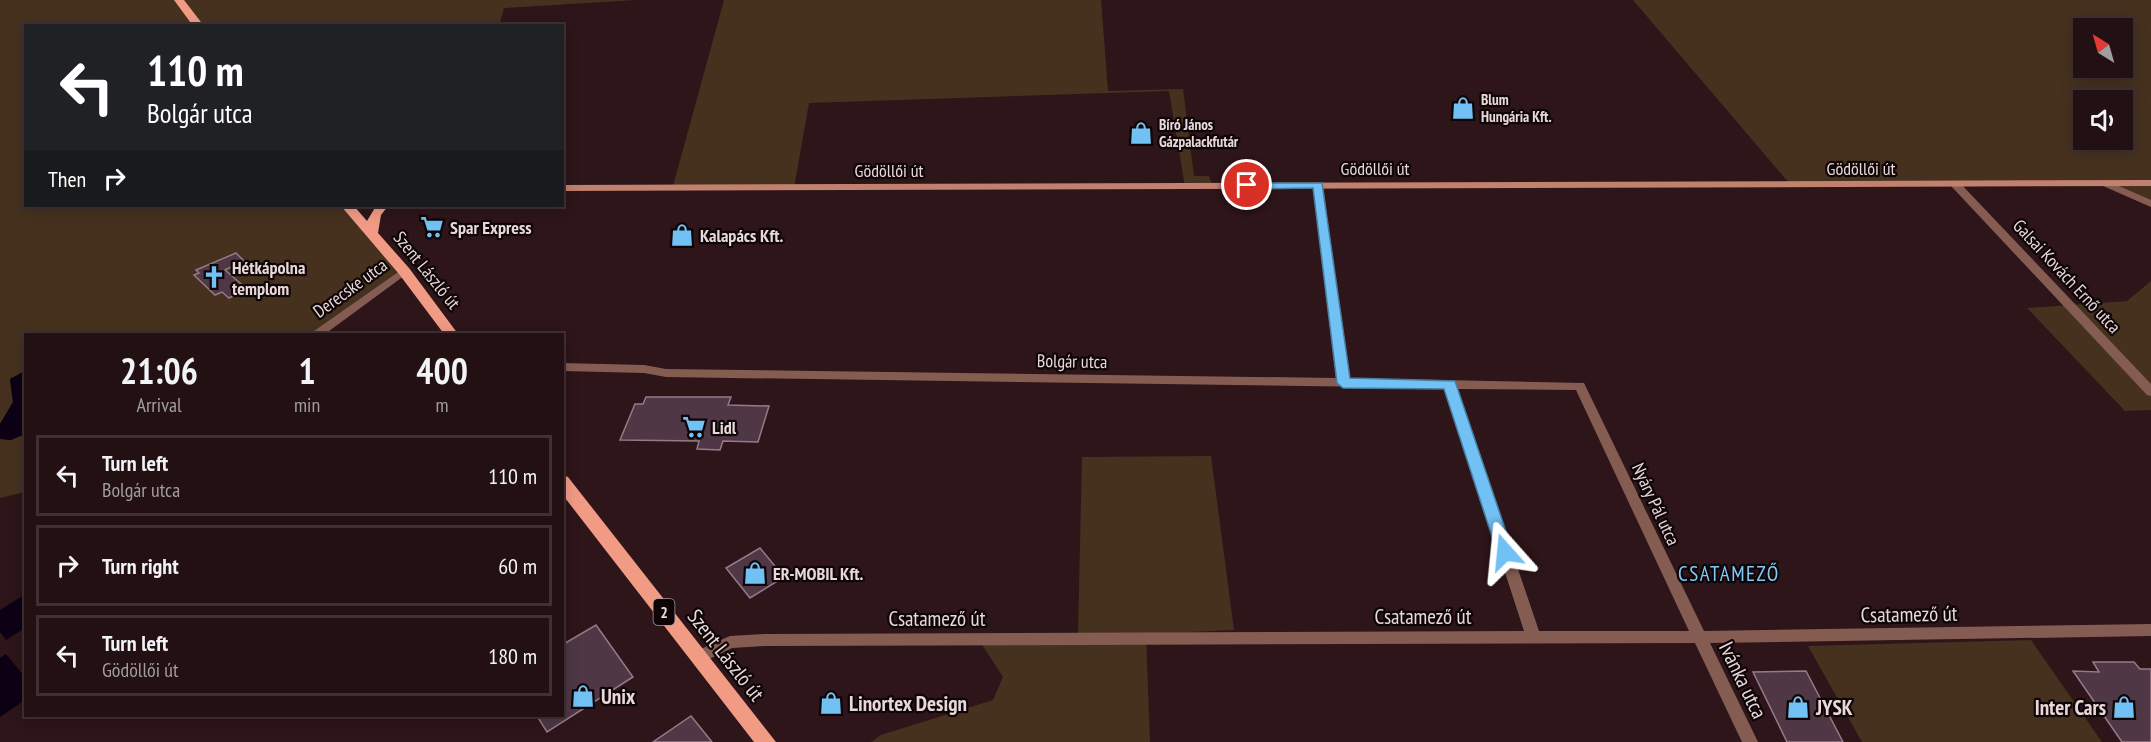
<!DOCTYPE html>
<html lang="en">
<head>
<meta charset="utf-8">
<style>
	body { margin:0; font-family:"PT Sans Narrow",sans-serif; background:#2e1e21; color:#f1f3f6; height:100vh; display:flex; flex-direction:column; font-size:22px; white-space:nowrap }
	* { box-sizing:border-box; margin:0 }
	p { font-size:20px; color:#a29da0 }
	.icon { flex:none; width:33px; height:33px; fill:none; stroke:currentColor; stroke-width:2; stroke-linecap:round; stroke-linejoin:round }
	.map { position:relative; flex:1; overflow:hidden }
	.sheet { position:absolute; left:24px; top:333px; width:540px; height:384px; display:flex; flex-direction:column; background:#221013; border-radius:0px; box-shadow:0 3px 15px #0003,0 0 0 2px #3f3033 }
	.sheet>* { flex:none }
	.hud { position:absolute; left:24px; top:24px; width:540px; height:183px; border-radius:0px; box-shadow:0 3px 15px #0003,0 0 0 2px #3f3033; background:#202124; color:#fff; overflow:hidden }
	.needle { width:39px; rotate:323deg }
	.tools { position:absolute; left:2073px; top:18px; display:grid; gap:12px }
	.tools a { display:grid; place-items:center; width:60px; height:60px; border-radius:0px; background:#221013; box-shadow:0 3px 15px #0003,0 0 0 2px #3f3033; font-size:30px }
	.pin { position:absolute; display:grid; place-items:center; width:51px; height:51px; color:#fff; margin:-26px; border:3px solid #fff; border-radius:50%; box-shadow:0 2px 6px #0007 }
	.me { position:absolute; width:66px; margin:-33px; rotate:342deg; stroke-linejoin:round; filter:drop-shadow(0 0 4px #0008) }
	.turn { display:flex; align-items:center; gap:21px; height:126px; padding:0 24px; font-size:27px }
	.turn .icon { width:78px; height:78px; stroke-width:2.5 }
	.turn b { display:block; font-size:42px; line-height:51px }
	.then { display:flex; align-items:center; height:57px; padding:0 24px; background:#0003; gap:12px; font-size:22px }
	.eta { display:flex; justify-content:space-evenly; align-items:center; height:102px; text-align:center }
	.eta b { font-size:36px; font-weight:700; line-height:42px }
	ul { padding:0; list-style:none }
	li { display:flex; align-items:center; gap:18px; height:81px; margin:0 12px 9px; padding:0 12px; border:3px solid #3f3033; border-radius:0px }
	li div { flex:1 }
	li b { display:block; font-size:22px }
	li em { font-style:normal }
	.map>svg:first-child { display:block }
	.green { fill:#46311f; fill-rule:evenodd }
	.water { fill:#0d0015 }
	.building { fill:#4f3745; stroke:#957a89; stroke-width:1.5 }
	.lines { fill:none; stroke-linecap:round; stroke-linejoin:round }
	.street { fill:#855c52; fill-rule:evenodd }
	.secondary { fill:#c2806f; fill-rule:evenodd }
	.primary { fill:#f19b85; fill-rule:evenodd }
	.route { fill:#71c1f5; stroke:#497d9f; stroke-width:1.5 }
	.labels { text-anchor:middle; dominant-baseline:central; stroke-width:4.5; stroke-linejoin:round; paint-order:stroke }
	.far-poi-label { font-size:15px; font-weight:bold; fill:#e9d8da; stroke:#0e0506; text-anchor:start }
	.shield { fill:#0e0506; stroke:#a7999a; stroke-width:1.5 }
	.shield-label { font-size:16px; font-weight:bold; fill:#e9d8da }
	.street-label { font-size:18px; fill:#e9d8da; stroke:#0e0506 }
	.poi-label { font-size:18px; font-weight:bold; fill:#e9d8da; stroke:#0e0506; text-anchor:start }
	.quarter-label { font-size:21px; letter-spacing:1.5px; fill:#80c9f9; stroke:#0e0506 }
	.near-street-label { font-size:21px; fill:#e9d8da; stroke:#0e0506 }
	.near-poi-label { font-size:21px; font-weight:bold; fill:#e9d8da; stroke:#0e0506; text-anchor:start }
</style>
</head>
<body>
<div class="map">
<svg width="2151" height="742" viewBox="0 0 2151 742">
	<rect width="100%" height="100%" fill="#2d1519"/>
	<g class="green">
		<polygon points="0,0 636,0 504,8 499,26 26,26 26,206 353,206 406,267 310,334 26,334 25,371 10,379 13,402 0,424"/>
		<polygon points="724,0 1101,0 1108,91 1183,89 1194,176 1209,176 1213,187 1185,187 1169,91 809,103 794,188 673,186"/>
		<path d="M1633,0H2151V207L2094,182L1789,183ZM2084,28H2122V68H2084ZM2084,100H2122V140H2084Z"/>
		<polygon points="2151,281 2151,410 2125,411 2027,308 2127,301"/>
		<polygon points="25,434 25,492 0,498 0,439 11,440"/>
		<polygon points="1211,456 1234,630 1146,634 1150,742 871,742 881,735 993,700 1003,677 975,634 1078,633 1082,457"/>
		<polygon points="2031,640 2102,742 1862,742 1808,646"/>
	</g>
	<g class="water">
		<polygon points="25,371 25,434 11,440 0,439 0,424 13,402 10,379"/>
		<polygon points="24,595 25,628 6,640 0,632 0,610"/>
		<polygon points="6,654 25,677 25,700 0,717 0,658"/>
	</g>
	<g class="building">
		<polygon points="236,253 244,261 225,270 247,289 229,298 222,292 215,295 194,275 199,273 196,270"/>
		<polygon points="646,397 731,397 728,405 769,406 758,442 723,441 720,450 697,449 699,441 620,440 635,404 643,404"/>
		<polygon points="760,548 784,577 750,598 726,568"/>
		<polygon points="596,625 633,677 547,732 537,716 562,716 562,645"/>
		<polygon points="2093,662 2134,662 2140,669 2151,669 2151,742 2122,742 2073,671 2099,672"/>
		<polygon points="1806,671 1843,742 1787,742 1753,672"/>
		<polygon points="691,716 712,742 653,742"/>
	</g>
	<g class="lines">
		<g class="street">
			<polygon points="2105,180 2151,200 2151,207 2101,185 2100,183"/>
			<path d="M1318,182L1323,185L1348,378L1584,383L1704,631L2151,624V636L1710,643L1758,742H1742L1695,643L764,646L732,648L699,664L694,662L691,657L694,652L730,636L764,634L1524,631L1445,388L666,377L644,373L562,371V363L644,365L666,369L1336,378L1313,185ZM1457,389L1576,390L1689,631H1539Z"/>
			<polygon points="1956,182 1960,183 2151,384 2151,396 2147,395 1952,187 1952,183"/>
			<polygon points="404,268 409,271 408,273 325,334 313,334 314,331"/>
		</g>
		<polygon class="secondary" points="2151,180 2151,186 562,191 562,185"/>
		<g class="primary">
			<polygon points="174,0 184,0 204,26 193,26"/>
			<polygon points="341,206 354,206 367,221 376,206 388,206 381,215 378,233 409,268 458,334 444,334 399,274"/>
			<polygon points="562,475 568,477 776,742 754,742 562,494"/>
		</g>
	</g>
	<polygon class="route" points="1243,183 1322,183 1350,378 1455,381 1513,552 1511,557 1500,557 1497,552 1444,389 1343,388 1337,383 1313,188 1247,189 1243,188"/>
	<defs>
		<g id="shop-bare" transform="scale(1.8)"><path d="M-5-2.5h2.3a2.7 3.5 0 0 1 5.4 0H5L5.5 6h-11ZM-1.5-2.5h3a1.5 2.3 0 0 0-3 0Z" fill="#71c1f5" stroke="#0e0506" stroke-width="2.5" paint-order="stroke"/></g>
		<g id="supermarket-bare" transform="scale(1.8)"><path d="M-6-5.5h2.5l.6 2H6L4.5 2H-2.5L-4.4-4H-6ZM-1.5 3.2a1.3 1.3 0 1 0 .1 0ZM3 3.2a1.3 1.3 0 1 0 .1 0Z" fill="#71c1f5" stroke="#0e0506" stroke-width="2.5" paint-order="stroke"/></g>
		<g id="church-bare" transform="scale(1.8)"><path d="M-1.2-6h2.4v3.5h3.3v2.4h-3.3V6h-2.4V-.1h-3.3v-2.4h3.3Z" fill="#71c1f5" stroke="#0e0506" stroke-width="2.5" paint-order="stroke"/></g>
	</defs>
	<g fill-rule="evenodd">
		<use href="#shop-bare" x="1463" y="108"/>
		<use href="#shop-bare" x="1141" y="133"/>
		<use href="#supermarket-bare" x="432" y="227"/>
		<use href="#shop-bare" x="682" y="235"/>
		<use href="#church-bare" x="214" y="277"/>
		<use href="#supermarket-bare" x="694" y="427"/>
		<use href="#shop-bare" x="755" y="573"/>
		<use href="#shop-bare" x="583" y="696"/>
		<use href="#shop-bare" x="831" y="703"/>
		<use href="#shop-bare" x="1798" y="707"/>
		<use href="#shop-bare" x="2124" y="707"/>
	</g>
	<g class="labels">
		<g class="far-poi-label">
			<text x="1481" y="99">Blum<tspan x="1481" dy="17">Hungária Kft.</tspan></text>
			<text x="1159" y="124">Bíró János<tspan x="1159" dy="17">Gázpalackfutár</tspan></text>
		</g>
		<rect class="shield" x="653.5" y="599" width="21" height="26" rx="4.5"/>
		<g class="shield-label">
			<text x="664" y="612">2</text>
		</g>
		<g class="street-label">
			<text x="1375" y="168">Gödöllői út</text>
			<text x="1861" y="168">Gödöllői út</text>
			<text x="889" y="170">Gödöllői út</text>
			<text transform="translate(427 270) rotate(51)">Szent László út</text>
			<text transform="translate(2067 276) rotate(47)">Galsai Kovách Ernő utca</text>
			<text transform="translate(350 288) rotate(-36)">Derecske utca</text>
			<text transform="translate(1072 361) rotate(1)">Bolgár utca</text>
			<text transform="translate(1656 504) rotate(65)">Nyáry Pál utca</text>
		</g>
		<g class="poi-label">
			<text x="450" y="227">Spar Express</text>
			<text x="700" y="235">Kalapács Kft.</text>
			<text x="232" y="267">Hétkápolna<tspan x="232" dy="21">templom</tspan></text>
			<text x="712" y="427">Lidl</text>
			<text x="773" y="573">ER-MOBIL Kft.</text>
		</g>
		<g class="quarter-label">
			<text x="1729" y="573">CSATAMEZŐ</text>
		</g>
		<g class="near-street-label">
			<text transform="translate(1909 614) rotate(-1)">Csatamező út</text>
			<text x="1423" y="616">Csatamező út</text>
			<text x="937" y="618">Csatamező út</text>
			<text transform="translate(726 655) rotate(52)">Szent László út</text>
			<text transform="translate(1743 680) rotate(64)">Ivánka utca</text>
		</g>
		<g class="near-poi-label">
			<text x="601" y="696">Unix</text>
			<text x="849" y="703">Linortex Design</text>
			<text x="1816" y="707">JYSK</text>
			<text x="2106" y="707" text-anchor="end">Inter Cars</text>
		</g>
	</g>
</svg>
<div class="tools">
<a><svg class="needle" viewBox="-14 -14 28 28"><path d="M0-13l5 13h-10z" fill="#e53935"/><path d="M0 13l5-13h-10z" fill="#a29da0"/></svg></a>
<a><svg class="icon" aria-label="sound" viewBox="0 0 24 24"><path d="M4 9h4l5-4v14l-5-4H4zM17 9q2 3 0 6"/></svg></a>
</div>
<div class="pin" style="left:1247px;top:185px;background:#d93025"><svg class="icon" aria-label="arrive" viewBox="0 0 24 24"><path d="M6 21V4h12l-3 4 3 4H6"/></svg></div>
<svg class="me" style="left:1505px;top:552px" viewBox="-20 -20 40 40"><path d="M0-17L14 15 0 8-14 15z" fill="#71c1f5" stroke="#fff" stroke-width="4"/></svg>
<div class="hud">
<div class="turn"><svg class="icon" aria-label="left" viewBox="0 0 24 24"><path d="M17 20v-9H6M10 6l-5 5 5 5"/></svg><div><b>110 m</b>Bolgár utca</div></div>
<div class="then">Then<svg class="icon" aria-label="right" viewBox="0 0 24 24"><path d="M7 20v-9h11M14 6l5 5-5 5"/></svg></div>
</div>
<section class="sheet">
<div class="eta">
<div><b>21:06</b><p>Arrival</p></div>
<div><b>1</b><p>min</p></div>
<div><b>400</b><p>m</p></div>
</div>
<ul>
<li><svg class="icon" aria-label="left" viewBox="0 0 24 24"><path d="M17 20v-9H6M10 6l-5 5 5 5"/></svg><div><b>Turn left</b><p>Bolgár utca</p></div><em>110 m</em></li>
<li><svg class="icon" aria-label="right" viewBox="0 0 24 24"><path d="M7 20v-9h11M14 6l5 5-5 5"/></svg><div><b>Turn right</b></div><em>60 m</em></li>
<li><svg class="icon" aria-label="left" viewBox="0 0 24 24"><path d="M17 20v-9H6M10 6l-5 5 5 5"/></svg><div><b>Turn left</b><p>Gödöllői út</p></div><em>180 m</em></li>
</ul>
</section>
</div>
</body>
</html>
